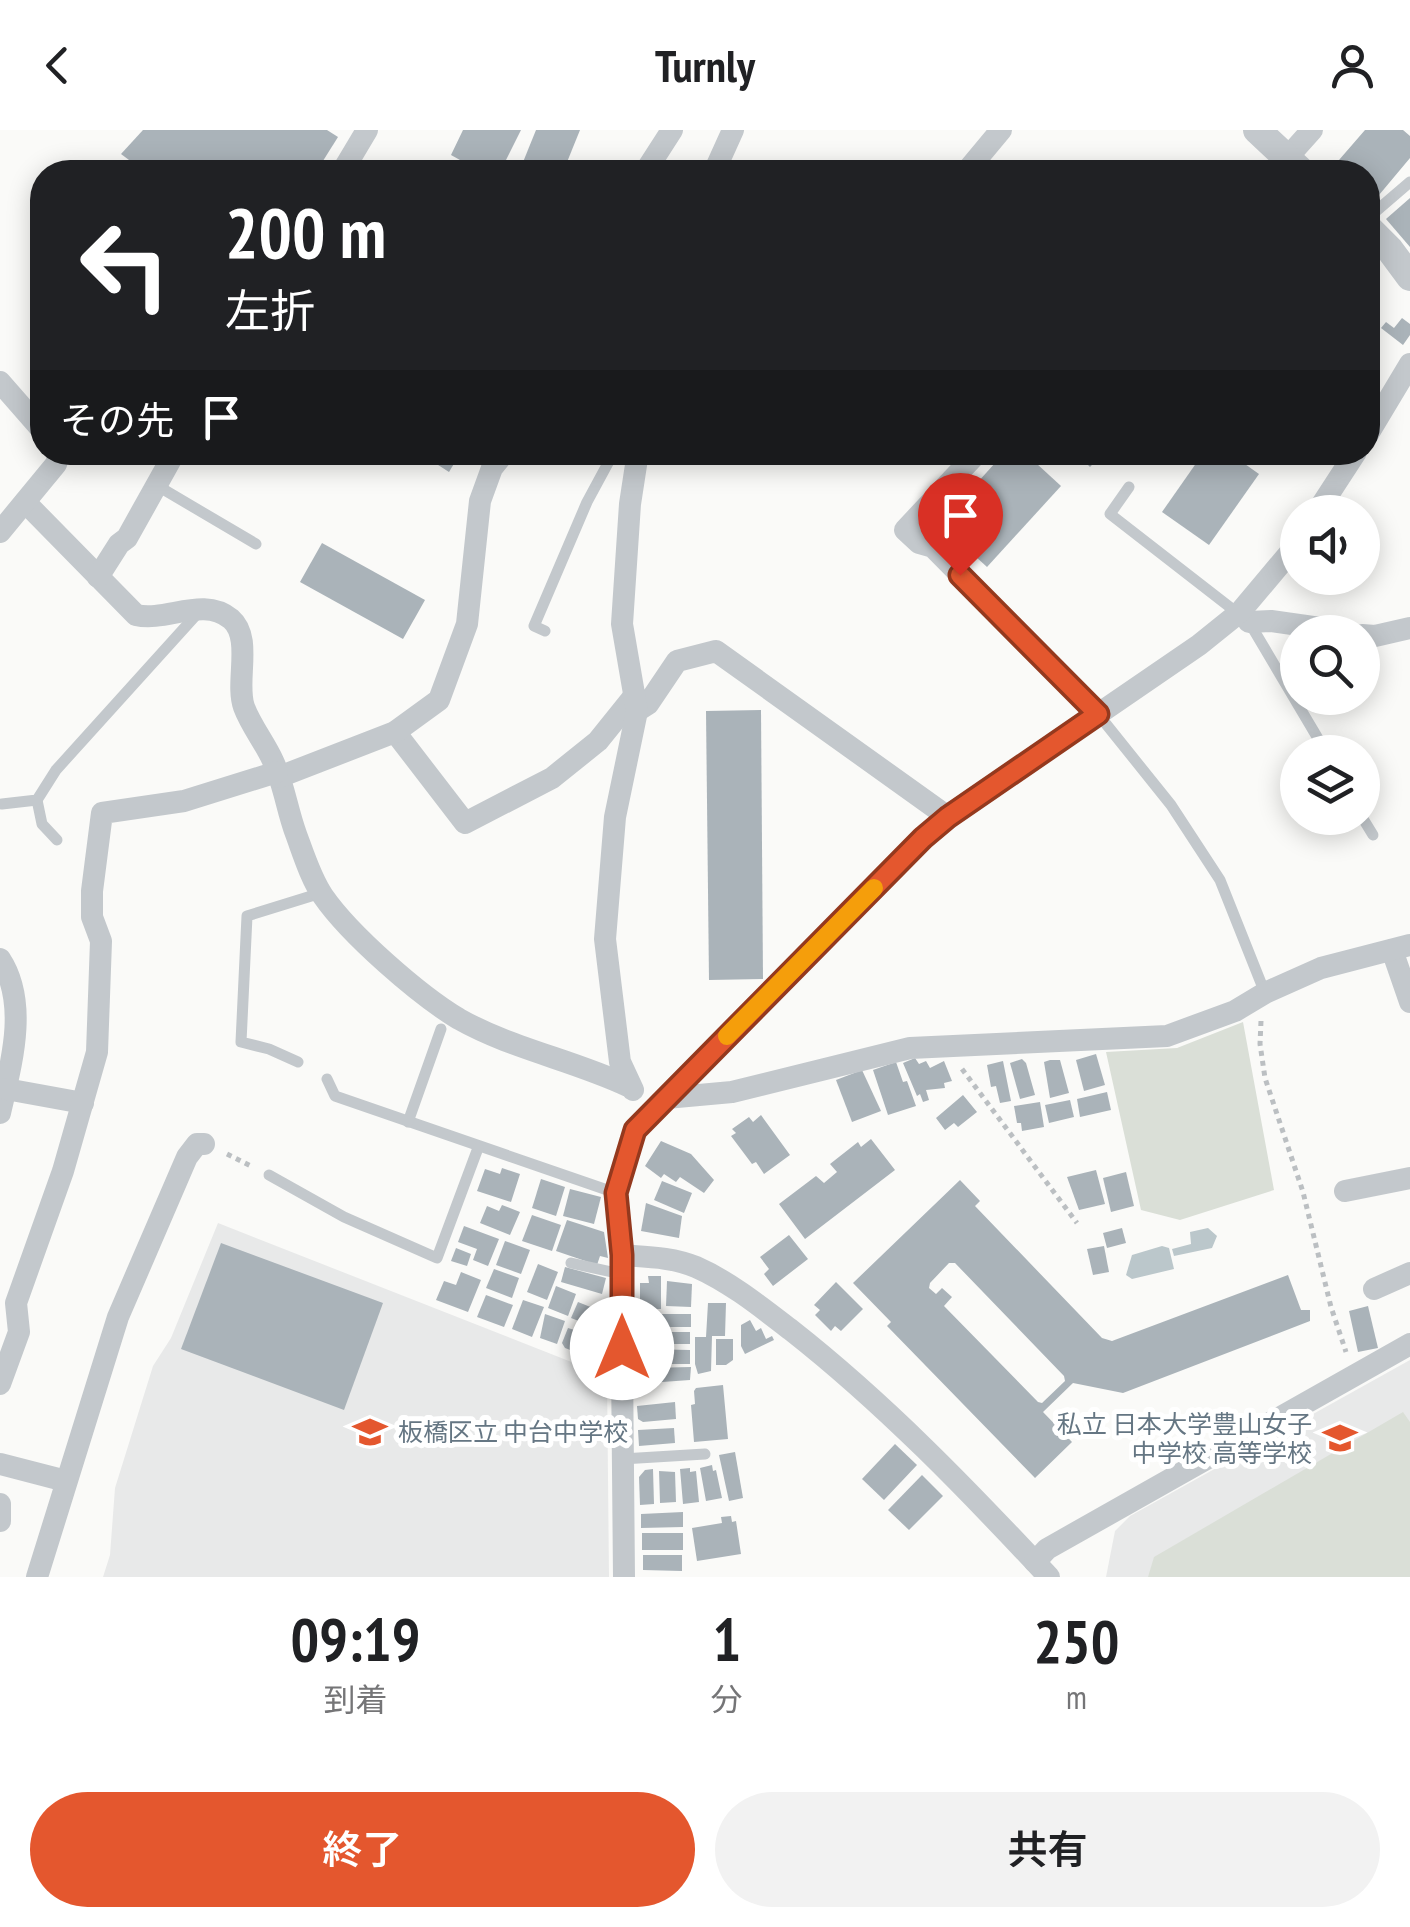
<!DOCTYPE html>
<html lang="ja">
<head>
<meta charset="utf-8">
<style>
	body { margin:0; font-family:"PT Sans Narrow","Noto Sans JP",sans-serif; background:#f2f2f2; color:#202124; height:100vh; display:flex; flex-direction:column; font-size:38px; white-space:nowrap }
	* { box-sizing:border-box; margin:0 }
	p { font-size:32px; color:#757577 }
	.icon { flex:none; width:55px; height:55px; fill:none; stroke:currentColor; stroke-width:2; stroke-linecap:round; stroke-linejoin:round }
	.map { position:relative; height:1447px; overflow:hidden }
	.drawer { display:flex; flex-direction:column; background:#fff; flex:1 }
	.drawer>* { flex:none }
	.top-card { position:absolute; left:30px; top:30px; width:1350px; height:305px; border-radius:40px; box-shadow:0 5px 25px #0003; background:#202124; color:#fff; overflow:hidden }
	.fabs { position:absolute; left:1280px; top:365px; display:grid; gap:20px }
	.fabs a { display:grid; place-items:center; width:100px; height:100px; border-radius:50%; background:#fff; box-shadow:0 5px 25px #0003; font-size:50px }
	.pin { position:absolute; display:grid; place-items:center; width:85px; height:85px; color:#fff; margin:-102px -42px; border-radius:50% 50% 50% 0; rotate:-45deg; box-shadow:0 0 10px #0007 }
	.pin .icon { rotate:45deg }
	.me { position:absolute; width:110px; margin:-55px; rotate:0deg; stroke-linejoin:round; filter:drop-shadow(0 0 8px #0008) }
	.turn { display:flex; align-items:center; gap:35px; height:210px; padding:0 30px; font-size:45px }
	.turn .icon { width:130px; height:130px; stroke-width:2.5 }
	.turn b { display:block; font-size:70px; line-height:85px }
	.then { display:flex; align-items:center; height:95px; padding:0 30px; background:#0003; gap:20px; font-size:38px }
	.eta { display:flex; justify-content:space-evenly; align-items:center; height:170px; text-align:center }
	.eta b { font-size:60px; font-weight:600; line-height:70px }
	.primary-button { display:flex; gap:20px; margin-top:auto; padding:20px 30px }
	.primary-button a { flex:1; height:115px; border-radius:60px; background:#e4572e; color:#fff; font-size:40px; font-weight:600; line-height:115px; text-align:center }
	.primary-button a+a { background:#f2f2f2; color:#202124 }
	header { display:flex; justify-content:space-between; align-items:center; height:130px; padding:0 30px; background:#fff; font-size:45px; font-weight:600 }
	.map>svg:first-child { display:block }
	.built { fill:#e8e9e9 }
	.green { fill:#dadfd7 }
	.water { fill:#bbc7cb }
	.building { fill:#aab3b9; fill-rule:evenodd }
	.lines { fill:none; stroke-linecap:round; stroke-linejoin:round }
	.path { stroke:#bbbfc2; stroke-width:5; stroke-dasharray:5 5; stroke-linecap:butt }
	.service { stroke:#c3c8cc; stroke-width:11 }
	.minor { stroke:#c3c8cc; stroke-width:22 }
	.tertiary { stroke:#c3c8cc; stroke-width:28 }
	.route-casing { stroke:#94391e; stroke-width:25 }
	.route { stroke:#e4572e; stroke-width:18 }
	.slow { stroke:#f59e0b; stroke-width:18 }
	.labels { text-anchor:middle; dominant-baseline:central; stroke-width:10; stroke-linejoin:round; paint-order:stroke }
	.poi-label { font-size:25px; fill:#657683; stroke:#fff; text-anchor:end }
</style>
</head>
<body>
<header><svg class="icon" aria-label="back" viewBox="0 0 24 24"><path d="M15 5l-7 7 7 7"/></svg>Turnly<svg class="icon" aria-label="person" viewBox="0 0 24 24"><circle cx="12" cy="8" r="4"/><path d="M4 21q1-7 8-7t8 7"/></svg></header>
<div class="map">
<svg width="1410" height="1447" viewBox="0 0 1410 1447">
	<rect width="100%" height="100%" fill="#fafaf8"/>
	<g class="built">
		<polygon points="218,1093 607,1246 609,1447 103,1447 110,1425 115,1358 153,1236 171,1208"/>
		<polygon points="1410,1230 1410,1447 1106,1447 1115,1401 1130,1386"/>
	</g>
	<g class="green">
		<polygon points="1243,892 1274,1060 1180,1090 1141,1080 1106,922 1177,918"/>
		<polygon points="1403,1282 1410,1292 1410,1447 1148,1447 1154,1427"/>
	</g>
	<g class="water">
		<polygon points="1208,1098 1217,1106 1212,1118 1174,1126 1172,1119 1191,1114 1190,1102"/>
		<polygon points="1162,1116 1169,1118 1174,1139 1132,1149 1126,1145 1132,1125"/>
	</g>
	<g class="building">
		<polygon points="143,0 327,0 338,7 316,42 145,42 121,24"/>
		<polygon points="463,0 521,0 500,42 460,42 455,40 460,30 451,25"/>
		<polygon points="536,0 580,0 563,42 519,42"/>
		<polygon points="1365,0 1403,0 1410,6 1410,28 1379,65 1368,55 1368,42 1353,42 1339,30"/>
		<polygon points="1410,68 1410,117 1386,89"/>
		<polygon points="1402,188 1410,194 1410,205 1403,215 1381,198 1386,192 1394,198"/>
		<polygon points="418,322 461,322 449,342"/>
		<polygon points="1005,322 1024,322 1061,356 987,437 940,394"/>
		<polygon points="1075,322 1104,322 1090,337"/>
		<polygon points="1204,322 1228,322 1259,344 1209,415 1162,382"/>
		<polygon points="322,413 425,470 403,509 300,452"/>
		<polygon points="761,580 763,849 709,850 706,581"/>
		<polygon points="1096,924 1105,955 1084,961 1076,930"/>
		<polygon points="915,928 919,934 926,931 930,938 944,931 952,951 944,953 945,958 926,960 929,970 923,972 920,964 917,966 903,933"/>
		<polygon points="1022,929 1026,933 1035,965 1020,969 1010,933"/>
		<polygon points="1050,930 1060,930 1069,963 1050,968 1044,932"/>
		<polygon points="1003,931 1011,971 1000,973 996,956 991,957 987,935"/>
		<polygon points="896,932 903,952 907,951 916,976 888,985 873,940"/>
		<polygon points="862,940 881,981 852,992 836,950"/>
		<polygon points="1107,962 1111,980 1080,987 1077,969"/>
		<polygon points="963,965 977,982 958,997 954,993 945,1000 936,988"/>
		<polygon points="1070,970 1074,987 1049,993 1045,975"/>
		<polygon points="1040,972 1044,997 1022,1001 1021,993 1017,993 1014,976"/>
		<polygon points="761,985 790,1025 764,1044 756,1032 752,1034 731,1006 736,1003 732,999 749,987 753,992"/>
		<polygon points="871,1009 895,1040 805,1109 779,1074 816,1046 824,1053 837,1042 830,1034 858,1012 861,1017"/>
		<polygon points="661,1011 691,1024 714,1050 704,1063 680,1047 676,1052 664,1044 661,1048 645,1036"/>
		<polygon points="502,1038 520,1044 511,1072 477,1061 485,1039 500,1044"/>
		<polygon points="1096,1040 1105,1074 1079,1080 1067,1047"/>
		<polygon points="1126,1042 1134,1076 1111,1082 1103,1048"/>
		<polygon points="541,1049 565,1057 556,1086 532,1078"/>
		<path d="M960,1050L980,1071L975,1076L1102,1208L1112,1211L1288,1145L1301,1180H1310V1191L1123,1263L1073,1253L1043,1282L1072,1312L1035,1348L887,1196L891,1192L853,1153ZM949,1133H955L1064,1246L1065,1251L1042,1273L1038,1272L944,1176L952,1167L942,1158L936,1164L929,1158L930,1153Z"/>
		<polygon points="662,1051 692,1063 684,1083 654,1070"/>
		<polygon points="570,1059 601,1067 594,1094 563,1086"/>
		<polygon points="646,1073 682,1086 679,1108 641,1101"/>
		<polygon points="502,1075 520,1082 510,1105 480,1093 487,1076 499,1081"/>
		<polygon points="532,1085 561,1095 552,1121 522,1111"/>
		<polygon points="567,1090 604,1102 608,1128 600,1126 597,1135 556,1121"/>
		<polygon points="464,1096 499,1109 488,1136 473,1130 477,1119 458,1112"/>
		<polygon points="1122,1098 1126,1113 1107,1118 1103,1103"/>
		<polygon points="789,1105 808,1129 773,1156 764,1144 769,1139 760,1127"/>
		<polygon points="505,1111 530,1120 521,1144 496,1135"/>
		<polygon points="221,1113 383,1173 344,1280 181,1219"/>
		<polygon points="1104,1116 1109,1142 1093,1145 1087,1119"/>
		<polygon points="456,1118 471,1124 467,1136 451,1131"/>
		<polygon points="538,1134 558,1142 547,1170 527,1162"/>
		<polygon points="565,1137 606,1148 602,1164 561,1152"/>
		<polygon points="494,1139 519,1148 512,1168 486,1158"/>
		<polygon points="461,1142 481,1150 468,1182 436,1170 444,1151 456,1155"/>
		<polygon points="648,1146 661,1146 661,1179 640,1179 640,1153 649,1153"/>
		<polygon points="667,1151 692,1154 691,1177 666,1176"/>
		<polygon points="836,1152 863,1179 841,1201 835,1196 831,1201 815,1185 820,1180 814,1175"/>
		<polygon points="556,1156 576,1164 568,1186 548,1178"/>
		<polygon points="486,1165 513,1175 504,1197 477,1187"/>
		<polygon points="523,1170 544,1177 532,1207 512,1199"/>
		<polygon points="578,1172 593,1178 595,1175 607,1179 600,1194 591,1190 589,1195 571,1188"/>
		<polygon points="708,1173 726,1173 725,1206 712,1206 711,1241 698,1244 695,1234 695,1207 706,1207"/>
		<polygon points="1368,1176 1378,1218 1358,1222 1349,1181"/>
		<polygon points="545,1184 565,1191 557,1214 540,1208"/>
		<polygon points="649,1184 691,1184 691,1197 648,1197"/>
		<polygon points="750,1190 756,1201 761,1198 766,1209 772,1206 774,1210 745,1224 741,1216 741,1195"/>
		<polygon points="568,1198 581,1202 579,1208 607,1218 602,1232 565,1218 562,1213"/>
		<polygon points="646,1202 690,1202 690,1214 652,1214 646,1211"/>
		<polygon points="716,1209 733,1209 733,1230 726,1235 716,1235"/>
		<polygon points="643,1219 690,1220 690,1234 642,1234"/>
		<polygon points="691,1237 690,1250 648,1253 648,1238"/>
		<polygon points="723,1255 728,1309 694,1312 691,1275 695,1274 694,1261 696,1258"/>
		<polygon points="675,1272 676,1289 643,1292 638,1289 637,1276"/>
		<polygon points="674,1298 675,1313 639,1316 638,1300"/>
		<polygon points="895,1314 917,1335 884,1370 862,1349"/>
		<polygon points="735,1322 743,1368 729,1371 719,1325"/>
		<polygon points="712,1335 713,1341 716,1340 722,1368 706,1371 700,1338"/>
		<polygon points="690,1338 690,1342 696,1341 699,1372 683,1374 680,1339"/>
		<polygon points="653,1339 654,1374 640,1375 639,1347 645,1340"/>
		<polygon points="659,1341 675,1342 676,1372 660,1373"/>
		<polygon points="922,1345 943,1366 909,1400 888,1380"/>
		<polygon points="683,1382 683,1397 641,1398 641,1384"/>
		<polygon points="731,1386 732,1392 736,1391 741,1424 697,1431 692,1398 722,1393 721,1387"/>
		<rect x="642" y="1403" width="41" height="17"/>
		<polygon points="643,1425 682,1425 682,1441 643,1440"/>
	</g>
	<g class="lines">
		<g class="path">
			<polyline points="1261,891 1260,914 1265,948 1303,1062 1331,1177 1346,1222"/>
			<polyline points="962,939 1077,1093"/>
			<polyline points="227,1024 253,1037"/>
		</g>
		<g class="service">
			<polyline points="1368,88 1410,52"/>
			<polyline points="156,355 256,414"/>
			<polyline points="1129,357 1110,384 1249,492 1326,622"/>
			<polyline points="545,501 534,496 587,372 614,322"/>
			<polyline points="1098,584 1171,675 1220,750 1265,863"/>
			<polyline points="37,670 42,694 57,710"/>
			<polyline points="2,674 37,670 56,640 197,484"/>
			<polyline points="1362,687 1373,705"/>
			<polyline points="298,932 269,919 241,912 247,786 321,763"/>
			<polyline points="327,949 335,966 616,1063"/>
			<polyline points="408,992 441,899"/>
			<polyline points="269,1045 344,1087 437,1128 478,1018"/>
			<polyline points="571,1133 621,1144"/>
			<polyline points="622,1329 705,1324"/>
		</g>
		<g class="minor">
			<polyline points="1286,29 1312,0"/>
			<polyline points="342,42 367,0"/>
			<polyline points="645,42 672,0"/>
			<polyline points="714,42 733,0"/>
			<polyline points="966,42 1001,0"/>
			<polyline points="0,252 42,300"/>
			<polyline points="1368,304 1410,234"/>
			<polyline points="978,322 905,400 919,413 933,417 1098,584"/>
			<path d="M25,372L136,485C167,492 203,466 231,489C253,508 235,552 244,577C251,596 265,613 273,631C284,654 287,680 296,704C303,723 311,749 323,766C350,805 419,865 459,889C512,919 573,930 628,956"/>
			<polyline points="1317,382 1356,322"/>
			<polyline points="0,402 56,334 60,322"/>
			<polyline points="98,447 119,414 127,408 175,322"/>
			<polyline points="1249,492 1271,491 1348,502"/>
			<polyline points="1362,505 1375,506 1410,498"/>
			<polyline points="637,581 648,574 677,531 716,521 948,687"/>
			<polyline points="395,602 465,693 552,648 598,611 635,565"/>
			<polyline points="279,647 395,602 439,570 467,494 480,371 492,338 505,322"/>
			<polyline points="1392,820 1410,872"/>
			<path d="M0,829C29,873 11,935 0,983"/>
			<polyline points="6,959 83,973"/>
			<polyline points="633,960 620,932 605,809 615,687 637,581 622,494 630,374 638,322"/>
			<polyline points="666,968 732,962 910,918 1167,906 1235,881 1265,863 1321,838 1410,815"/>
			<polyline points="1345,1061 1410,1048"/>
			<path d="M621,1125C647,1127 672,1127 696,1137C730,1152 761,1177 791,1200C884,1273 968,1360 1049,1447"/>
			<polyline points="1374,1159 1410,1143"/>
			<polyline points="0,1254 19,1202 16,1173 63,1041 97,922 101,811 92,787 92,761 102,683 184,671 277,642"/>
			<polyline points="0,1334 66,1351"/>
			<polyline points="0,1374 0,1391"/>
			<polyline points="1035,1432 1047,1419 1410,1214"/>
			<polyline points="37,1447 118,1187 187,1027 197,1014 204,1014"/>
			<polyline points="624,1447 621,1125 616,1063 635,1000 923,708 948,687 1199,515 1240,482 1298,413"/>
		</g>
		<g class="tertiary">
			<polyline points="1257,0 1302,42"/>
			<polyline points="1368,98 1390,120 1410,147"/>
		</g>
	</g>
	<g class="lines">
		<g class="route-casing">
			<polyline id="route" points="622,1218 622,1125 616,1063 635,1000 923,708 948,687 1098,584 960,445"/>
		</g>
		<use href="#route" class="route"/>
		<polyline class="slow" points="727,906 874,758"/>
	</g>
	<defs>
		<g id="school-bare" transform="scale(2.7)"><path d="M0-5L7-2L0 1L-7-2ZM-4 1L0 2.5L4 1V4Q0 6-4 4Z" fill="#e4572e" stroke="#fff" stroke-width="2.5" paint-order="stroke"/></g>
	</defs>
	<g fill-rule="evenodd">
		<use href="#school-bare" x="370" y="1302"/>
		<use href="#school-bare" x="1340" y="1308"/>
	</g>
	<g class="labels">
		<g class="poi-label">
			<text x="1312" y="1294">私立 日本大学豊山女子<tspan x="1312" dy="29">中学校 高等学校</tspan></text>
			<text x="398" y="1302" text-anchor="start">板橋区立 中台中学校</text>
		</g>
	</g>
</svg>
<div class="fabs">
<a><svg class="icon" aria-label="sound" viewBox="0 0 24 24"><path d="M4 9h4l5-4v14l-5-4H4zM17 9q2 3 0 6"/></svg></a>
<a><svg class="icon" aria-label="search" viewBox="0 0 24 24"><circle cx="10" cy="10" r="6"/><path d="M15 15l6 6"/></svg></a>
<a><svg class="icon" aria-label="layers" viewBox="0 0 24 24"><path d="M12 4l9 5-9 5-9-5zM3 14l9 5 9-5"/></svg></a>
</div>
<div class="pin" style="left:960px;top:445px;background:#d93025"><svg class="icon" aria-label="arrive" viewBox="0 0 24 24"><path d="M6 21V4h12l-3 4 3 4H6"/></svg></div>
<svg class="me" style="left:622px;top:1218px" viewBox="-20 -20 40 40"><circle r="19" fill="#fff"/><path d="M0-13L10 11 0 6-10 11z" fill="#e4572e"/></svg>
<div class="top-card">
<div class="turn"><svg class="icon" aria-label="left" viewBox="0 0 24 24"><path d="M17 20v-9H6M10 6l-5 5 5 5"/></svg><div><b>200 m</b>左折</div></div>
<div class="then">その先<svg class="icon" aria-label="arrive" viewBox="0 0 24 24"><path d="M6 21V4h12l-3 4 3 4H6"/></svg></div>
</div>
</div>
<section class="drawer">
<div class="eta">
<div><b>09:19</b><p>到着</p></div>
<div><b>1</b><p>分</p></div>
<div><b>250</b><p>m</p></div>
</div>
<div class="primary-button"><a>終了</a><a>共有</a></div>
</section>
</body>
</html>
